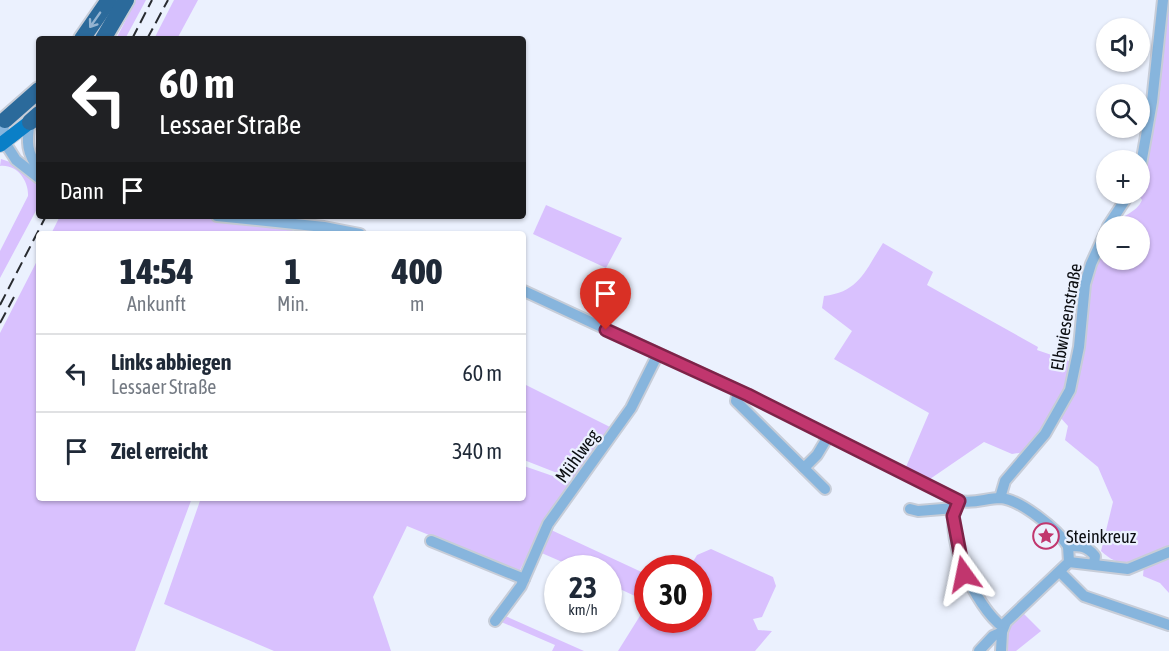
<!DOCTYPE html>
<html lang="de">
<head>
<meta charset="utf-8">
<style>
	body { margin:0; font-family:"Asap Condensed",sans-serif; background:#f2f2f3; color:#1f2937; height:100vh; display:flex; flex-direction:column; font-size:22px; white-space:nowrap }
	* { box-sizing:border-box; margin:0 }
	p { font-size:20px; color:#747a83 }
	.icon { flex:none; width:33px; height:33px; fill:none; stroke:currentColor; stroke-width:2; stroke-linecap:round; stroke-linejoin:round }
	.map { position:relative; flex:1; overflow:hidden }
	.details { position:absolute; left:36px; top:231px; width:490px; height:270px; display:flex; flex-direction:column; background:#fff; border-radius:6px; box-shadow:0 2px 4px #0004 }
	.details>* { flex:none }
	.guide { position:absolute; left:36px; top:36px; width:490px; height:183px; border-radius:6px; box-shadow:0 2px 4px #0004; background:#202124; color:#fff; overflow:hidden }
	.tools { position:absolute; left:1096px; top:18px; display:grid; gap:12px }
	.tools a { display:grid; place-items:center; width:54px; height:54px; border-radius:50%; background:#fff; box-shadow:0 2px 4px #0004; font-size:30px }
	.speed { position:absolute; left:544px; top:555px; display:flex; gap:12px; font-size:30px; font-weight:700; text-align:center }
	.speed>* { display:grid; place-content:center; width:78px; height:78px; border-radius:50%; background:#fff; box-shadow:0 2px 4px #0004; line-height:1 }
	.speed small { font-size:15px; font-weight:400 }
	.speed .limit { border:9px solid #d22; background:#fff; color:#111 }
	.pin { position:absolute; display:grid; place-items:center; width:51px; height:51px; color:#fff; margin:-62px -26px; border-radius:50% 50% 50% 0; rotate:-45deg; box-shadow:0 0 6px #0007 }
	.pin .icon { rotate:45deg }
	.me { position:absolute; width:66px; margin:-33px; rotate:348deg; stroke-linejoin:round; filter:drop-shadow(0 0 4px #0008) }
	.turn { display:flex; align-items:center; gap:21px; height:126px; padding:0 24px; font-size:27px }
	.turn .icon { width:78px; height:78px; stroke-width:2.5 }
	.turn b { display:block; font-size:42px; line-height:51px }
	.then { display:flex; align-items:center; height:57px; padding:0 24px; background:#0003; gap:12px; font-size:22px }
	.eta { display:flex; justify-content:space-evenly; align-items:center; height:102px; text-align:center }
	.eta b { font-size:36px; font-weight:800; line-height:42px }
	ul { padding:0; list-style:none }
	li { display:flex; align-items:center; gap:18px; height:78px; padding:0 24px; border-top:2px solid #e0e1e3 }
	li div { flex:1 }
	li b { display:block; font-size:22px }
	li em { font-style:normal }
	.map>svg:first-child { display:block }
	.green { fill:#d9c1fe }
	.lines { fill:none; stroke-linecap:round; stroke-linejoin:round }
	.minor-casing { stroke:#c7cdd8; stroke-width:14 }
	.major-casing { stroke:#c7cdd8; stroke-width:16 }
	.highway-casing { stroke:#c7cdd8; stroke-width:20 }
	.minor { stroke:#87b5dd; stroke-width:10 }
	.major { stroke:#0a7fc7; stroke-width:14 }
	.highway { stroke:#2b6a9b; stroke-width:16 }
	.rail { stroke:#292c31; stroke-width:2; stroke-dasharray:12 6; stroke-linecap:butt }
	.oneway { stroke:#95b4d1 }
	.route-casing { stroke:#7d2348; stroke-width:15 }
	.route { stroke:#c1366e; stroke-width:10 }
	.labels { text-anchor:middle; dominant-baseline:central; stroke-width:4.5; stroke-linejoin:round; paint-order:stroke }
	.street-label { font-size:18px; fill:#0c0e12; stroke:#ebf1fe }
	.poi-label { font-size:18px; fill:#0c0e12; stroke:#ebf1fe; text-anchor:start }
</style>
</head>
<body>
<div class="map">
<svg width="1169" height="651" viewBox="0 0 1169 651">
	<rect width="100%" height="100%" fill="#ebf1fe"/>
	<g class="green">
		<polygon points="136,0 146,0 125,39 116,39"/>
		<polygon points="174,0 198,0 177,39 154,39"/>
		<path d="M1165,0H1169V548C1142,559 1125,574 1101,551L1113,502L1098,467L1065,440L1068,426L1059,416L1071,392L1087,285L1107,233V260H1140V226H1111C1120,216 1137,213 1142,200L1138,194H1140V180L1146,159Z"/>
		<path d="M1,159L10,162L19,170L22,168L32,181L39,183V205L0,278V251L28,196C29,181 17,164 0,166Z"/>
		<polygon points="546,205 622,238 606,268 533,234"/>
		<polygon points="60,216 195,216 292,229 294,233 51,234"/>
		<path d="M883,243L933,272L927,285L1038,347L1037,350L1072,362L1059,407L1025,452L1012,454L984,442L930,479L906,467L929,413L834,359L852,331L822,308L824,296C859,292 865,271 883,243Z"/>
		<polygon points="39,257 39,498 192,498 135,651 0,651 0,333"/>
		<polygon points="524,384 614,429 575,480 524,460"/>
		<polygon points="524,466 573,483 538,535 520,570 513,572 428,538 429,535 407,526 373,597 391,651 274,651 164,604 201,498 524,498"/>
		<polygon points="549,529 648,575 648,602 609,584 609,568 576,568 537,551"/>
		<polygon points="711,549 773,577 776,586 762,617 753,619 758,630 772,631 755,651 618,651 648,603 648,620 699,620 699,596 704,597 708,591 699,586 699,568 689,568 697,555"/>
		<polygon points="1169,554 1169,593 1160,583 1143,576 1144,565"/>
		<polygon points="1022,612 1041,631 1016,651 1006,651 1009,628"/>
		<polygon points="503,615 584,651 552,651 555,645 499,621"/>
	</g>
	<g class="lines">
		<g class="minor-casing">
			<g id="minor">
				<polyline points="5,120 2,138 16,160 39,178"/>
				<path d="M30,122C26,142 27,153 39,170"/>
				<polyline points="1140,170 1152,102 1163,0"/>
				<polyline points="217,216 324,227 360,234"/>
				<polyline points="1108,226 1129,194"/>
				<path d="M524,291L748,395L959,501C976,504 986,498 1000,498C1020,499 1058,530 1068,546L1069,562L1006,622L1002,632L1001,651"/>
				<polyline points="738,391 736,401 825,489"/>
				<polyline points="804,468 817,455 829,435"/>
				<polyline points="1000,498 1005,481 1045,434 1070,390 1079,347 1085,284 1091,264 1107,229"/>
				<path d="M959,501C939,531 976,608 1003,627"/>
				<polyline points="910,509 918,511 955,508"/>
				<polyline points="431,541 524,579"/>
				<path d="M1068,546C1081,546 1087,546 1095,556L1094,564"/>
				<polyline points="1069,562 1128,569 1169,552"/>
				<polyline points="1060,572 1084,596 1169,625"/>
				<polyline points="495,621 521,586 548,524 631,408 658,354"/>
				<polyline points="979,651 993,636 1002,632"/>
			</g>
		</g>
		<g class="major-casing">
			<polyline id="major" points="0,145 30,122"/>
		</g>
		<g class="highway-casing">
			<g id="highway">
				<polyline points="82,39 109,0"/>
				<polyline points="103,39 126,0"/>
				<polyline points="5,120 39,90"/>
				<polyline points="30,122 39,114"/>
			</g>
		</g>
		<use href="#minor" class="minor"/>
		<use href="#major" class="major"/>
		<use href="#highway" class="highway"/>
		<g class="rail">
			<polyline points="132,39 152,0"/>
			<polyline points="147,39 168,0"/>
			<polyline points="0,305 46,216"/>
			<polyline points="0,323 14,297"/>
		</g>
	</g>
	<defs><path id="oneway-shaft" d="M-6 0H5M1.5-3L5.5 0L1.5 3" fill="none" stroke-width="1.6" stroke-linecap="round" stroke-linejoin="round" transform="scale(1.5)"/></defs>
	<use class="oneway" href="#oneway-shaft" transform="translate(95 20) rotate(125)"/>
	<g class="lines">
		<g class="route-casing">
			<polyline id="route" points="606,330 748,395 959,501 953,516 964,574"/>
		</g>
		<use href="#route" class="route"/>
	</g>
	<defs>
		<g id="sight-ring" transform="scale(1.35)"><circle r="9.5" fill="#ebf1fe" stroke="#c1366e" stroke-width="1.5"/><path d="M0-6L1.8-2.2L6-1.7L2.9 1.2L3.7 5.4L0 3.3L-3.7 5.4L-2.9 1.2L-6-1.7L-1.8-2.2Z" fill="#c1366e"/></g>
	</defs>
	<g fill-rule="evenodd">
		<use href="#sight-ring" x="1046" y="536"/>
	</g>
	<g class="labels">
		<g class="street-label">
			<text transform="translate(1066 317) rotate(-80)">Elbwiesenstraße</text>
			<text transform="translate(577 456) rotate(-54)">Mühlweg</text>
		</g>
		<g class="poi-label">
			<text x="1066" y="536">Steinkreuz</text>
		</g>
	</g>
</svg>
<div class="tools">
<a><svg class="icon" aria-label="sound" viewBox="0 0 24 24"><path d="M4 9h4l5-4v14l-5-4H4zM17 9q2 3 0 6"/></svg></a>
<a><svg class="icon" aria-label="search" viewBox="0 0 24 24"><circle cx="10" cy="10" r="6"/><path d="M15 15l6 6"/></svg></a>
<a>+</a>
<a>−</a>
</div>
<div class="speed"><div>23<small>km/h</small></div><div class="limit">30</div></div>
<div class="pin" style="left:606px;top:330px;background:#d93025"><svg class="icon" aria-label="arrive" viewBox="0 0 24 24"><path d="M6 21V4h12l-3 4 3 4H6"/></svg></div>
<svg class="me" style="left:964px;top:574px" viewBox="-20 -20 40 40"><path d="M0-17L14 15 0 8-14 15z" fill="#c1366e" stroke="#fff" stroke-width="4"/></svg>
<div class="guide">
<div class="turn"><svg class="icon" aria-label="left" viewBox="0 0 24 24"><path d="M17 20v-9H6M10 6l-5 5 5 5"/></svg><div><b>60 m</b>Lessaer Straße</div></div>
<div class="then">Dann<svg class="icon" aria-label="arrive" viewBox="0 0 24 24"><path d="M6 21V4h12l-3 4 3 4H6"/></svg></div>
</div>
<section class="details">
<div class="eta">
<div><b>14:54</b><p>Ankunft</p></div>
<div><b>1</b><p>Min.</p></div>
<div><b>400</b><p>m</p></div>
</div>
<ul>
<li><svg class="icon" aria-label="left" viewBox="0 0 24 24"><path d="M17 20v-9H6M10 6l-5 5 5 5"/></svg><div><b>Links abbiegen</b><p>Lessaer Straße</p></div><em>60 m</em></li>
<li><svg class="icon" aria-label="arrive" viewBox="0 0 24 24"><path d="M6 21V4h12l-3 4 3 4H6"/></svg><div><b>Ziel erreicht</b></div><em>340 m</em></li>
</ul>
</section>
</div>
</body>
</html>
